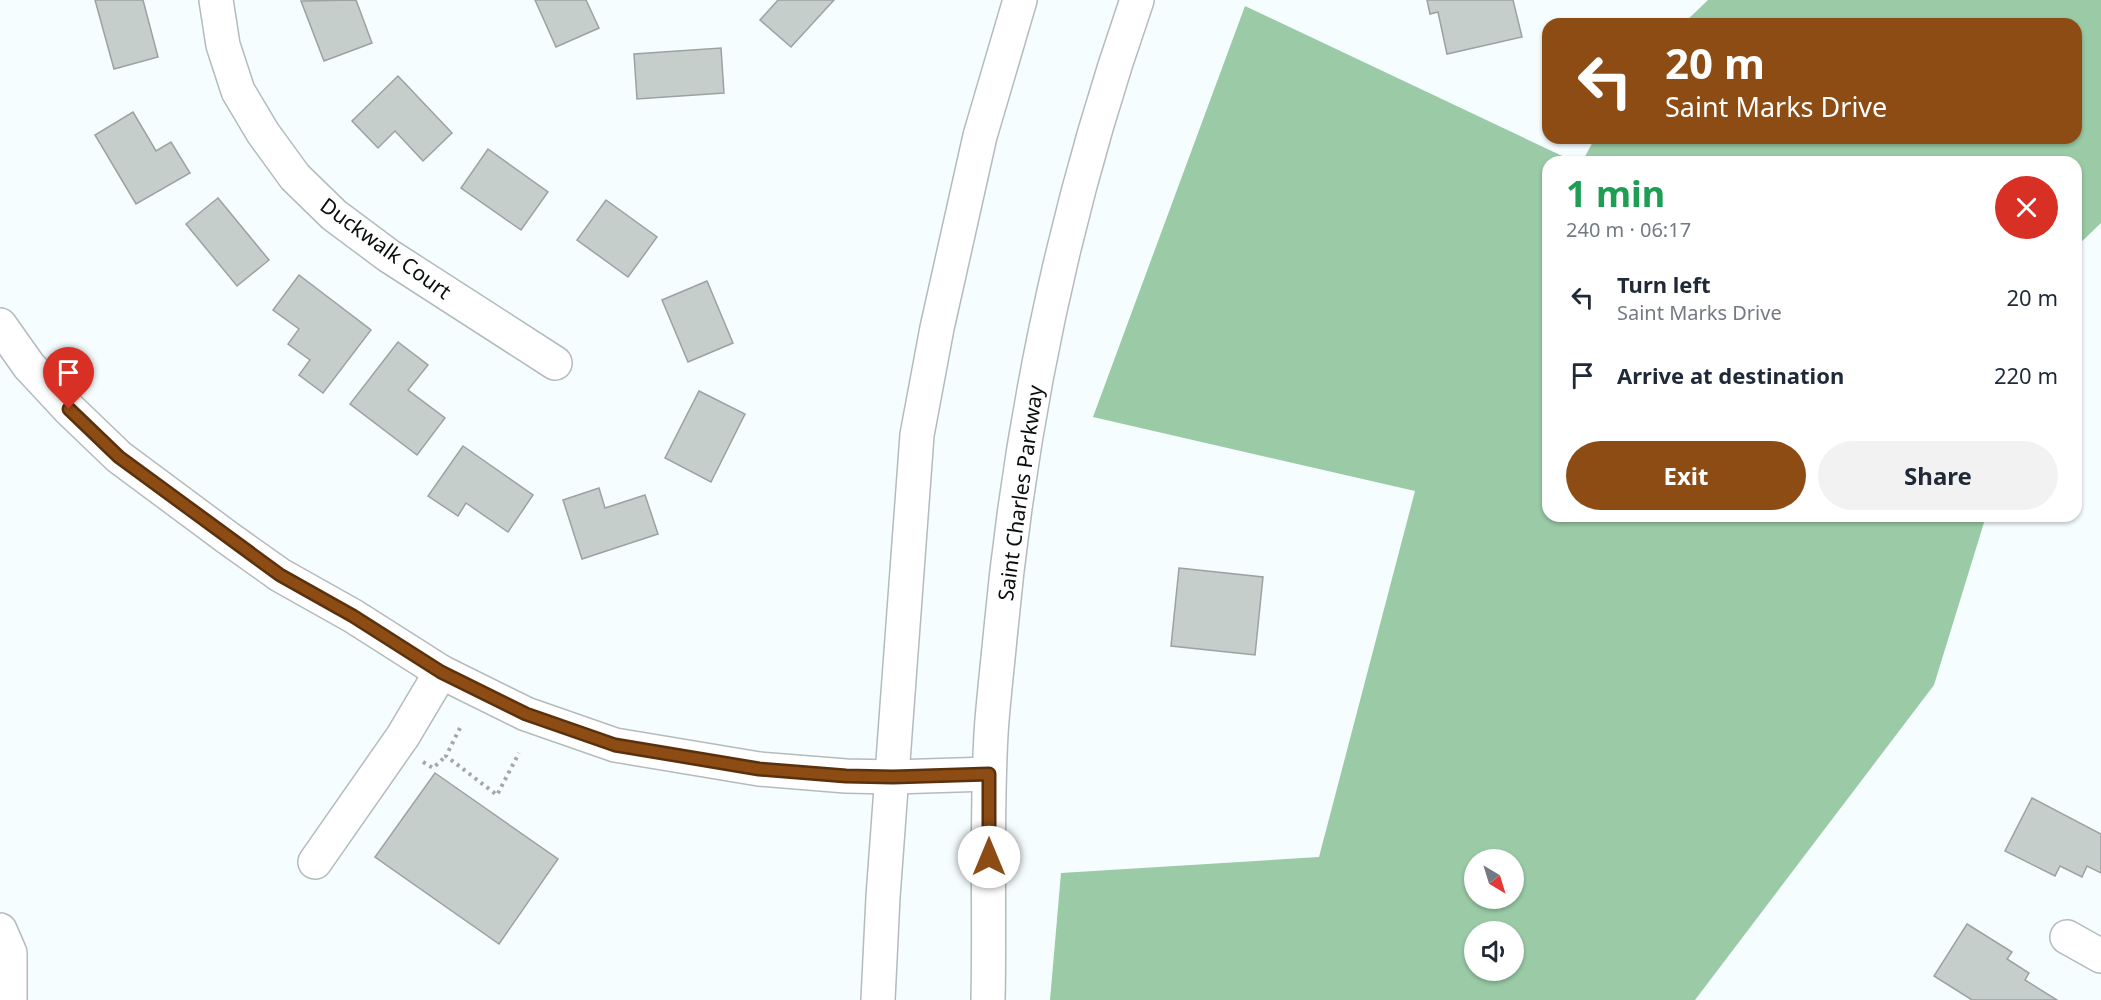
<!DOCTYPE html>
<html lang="en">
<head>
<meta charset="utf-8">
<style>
	body { margin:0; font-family:"Noto Sans",sans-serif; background:#f2f2f3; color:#1f2937; height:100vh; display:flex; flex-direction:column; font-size:22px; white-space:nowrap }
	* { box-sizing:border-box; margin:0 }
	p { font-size:20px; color:#747a83 }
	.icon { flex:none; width:33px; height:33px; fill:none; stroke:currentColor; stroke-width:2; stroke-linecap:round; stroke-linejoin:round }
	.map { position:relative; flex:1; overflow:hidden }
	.side { position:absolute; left:1542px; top:156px; width:540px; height:366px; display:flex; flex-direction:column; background:#fff; border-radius:18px; box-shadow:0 2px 4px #0004 }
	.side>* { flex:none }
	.hud { position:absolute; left:1542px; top:18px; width:540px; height:126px; border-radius:18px; box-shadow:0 2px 4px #0004; background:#8c4c14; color:#fff; overflow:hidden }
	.needle { width:39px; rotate:142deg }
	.buttons { position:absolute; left:1464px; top:849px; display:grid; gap:12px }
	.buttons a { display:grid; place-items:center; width:60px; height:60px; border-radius:50%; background:#fff; box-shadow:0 2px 4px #0004; font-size:30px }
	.pin { position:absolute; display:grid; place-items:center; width:51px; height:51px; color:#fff; margin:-62px -26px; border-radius:50% 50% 50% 0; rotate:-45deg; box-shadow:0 0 6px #0007 }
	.pin .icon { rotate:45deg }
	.me { position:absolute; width:66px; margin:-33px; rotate:0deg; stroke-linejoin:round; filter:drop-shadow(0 0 4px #0008) }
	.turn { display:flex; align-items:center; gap:21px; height:126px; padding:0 24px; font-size:27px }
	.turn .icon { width:78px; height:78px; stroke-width:2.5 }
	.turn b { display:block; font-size:42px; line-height:51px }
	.round { display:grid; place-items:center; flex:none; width:63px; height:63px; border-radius:32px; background:#f2f2f3 }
	.summary { display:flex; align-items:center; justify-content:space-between; height:102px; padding:0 24px }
	h1 { font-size:36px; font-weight:700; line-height:45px; color:#1e9e55 }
	.cta { display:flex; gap:12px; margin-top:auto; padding:12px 24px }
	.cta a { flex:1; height:69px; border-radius:36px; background:#8c4c14; color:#fff; font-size:24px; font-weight:700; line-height:69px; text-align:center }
	.cta a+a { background:#f2f2f3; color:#1f2937 }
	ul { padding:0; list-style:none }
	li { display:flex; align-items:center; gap:18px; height:78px; padding:0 24px }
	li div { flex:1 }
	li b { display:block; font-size:22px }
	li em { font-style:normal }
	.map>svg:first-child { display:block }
	.forest { fill:#9acaa6; fill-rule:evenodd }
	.building { fill:#c6cecc; stroke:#9ba2a1; stroke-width:1.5 }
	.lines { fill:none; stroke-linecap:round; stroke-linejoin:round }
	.minor-casing { stroke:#b3bbbd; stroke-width:36 }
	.major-casing { stroke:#b3bbbd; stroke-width:36 }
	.path { stroke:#a2a8a9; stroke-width:4; stroke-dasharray:3 4.5; stroke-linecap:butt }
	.minor { stroke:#fff; stroke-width:33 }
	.major { stroke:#fff; stroke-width:33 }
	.route-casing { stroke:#5b310d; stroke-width:15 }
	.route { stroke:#8c4c14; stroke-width:10 }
	.labels { text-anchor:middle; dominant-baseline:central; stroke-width:4.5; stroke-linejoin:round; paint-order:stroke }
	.street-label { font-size:21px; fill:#0a0d0e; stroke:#fff }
</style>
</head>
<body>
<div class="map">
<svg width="2101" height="1000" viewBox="0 0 2101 1000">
	<rect width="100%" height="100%" fill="#f6fdfe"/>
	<g class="forest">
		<polygon points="1708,0 2101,0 2101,223 2076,247 2076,162 1582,162 1595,138 2076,138 2076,24 1683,24"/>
		<path d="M1245,6L1575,162H1548V516H1986L1934,685L1695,1000H1050L1061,873L1319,857L1415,491L1093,417ZM1474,860H1514V898H1474ZM1474,932H1514V970H1474Z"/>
	</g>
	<g class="building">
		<polygon points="95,0 143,0 158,57 114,69"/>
		<polygon points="356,0 372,43 324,61 301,1"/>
		<polygon points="535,0 586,0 599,28 556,47"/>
		<polygon points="778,0 834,0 791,47 760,20"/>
		<polygon points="1427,0 1513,0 1522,37 1447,54 1438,12 1430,14"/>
		<polygon points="721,48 724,93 637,99 634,54"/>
		<polygon points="398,76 452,133 423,161 395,131 378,148 352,121"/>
		<polygon points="133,112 156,151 171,142 190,173 136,204 95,135"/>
		<polygon points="488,149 548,192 521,230 461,188"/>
		<polygon points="218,198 269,260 237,286 186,224"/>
		<polygon points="606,200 657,237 628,277 577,240"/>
		<polygon points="299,275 371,330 323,393 299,375 310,360 288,344 299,329 273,310"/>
		<polygon points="707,281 733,343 688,362 662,300"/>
		<polygon points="398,342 428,365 408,390 445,418 417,455 350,404"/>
		<polygon points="699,391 745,414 711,482 665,458"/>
		<polygon points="463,446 533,495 508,532 466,503 458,516 428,496"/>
		<polygon points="599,488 605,508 645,495 658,534 582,559 563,500"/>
		<polygon points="1179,568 1263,577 1255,655 1171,646"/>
		<polygon points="435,773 558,859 499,944 375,857"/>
		<polygon points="2032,798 2101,834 2101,873 2087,866 2082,877 2060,866 2055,876 2005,851"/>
		<polygon points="1967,924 2012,952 2007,959 2029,973 2025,980 2057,1000 1972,1000 1934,976"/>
	</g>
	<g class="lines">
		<g class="minor-casing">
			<g id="minor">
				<polyline points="216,0 223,45 238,91 263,133 295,177 334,215 389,256 555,363"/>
				<polyline points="0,325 29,366 69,409 119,457 228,538 280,575 353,616 441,672 526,714 615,745 759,769 846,776 893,777 989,774"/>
				<polyline points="315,862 403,736 441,672"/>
				<polyline points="0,930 10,953 10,1000"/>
				<polyline points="2067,937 2101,956"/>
			</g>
		</g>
		<g class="major-casing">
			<g id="major">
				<polyline points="878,1000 883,897 917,435 937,328 980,136 1020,0"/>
				<path d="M988,1000C990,912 986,823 991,734C993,702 997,670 1000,638C1020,421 1065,206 1137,0"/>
			</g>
		</g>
		<g class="path">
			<polyline points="460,728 446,756 497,795 519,753"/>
			<polyline points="423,762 433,768 446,756"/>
		</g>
		<use href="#minor" class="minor"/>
		<use href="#major" class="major"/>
	</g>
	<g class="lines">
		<g class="route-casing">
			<polyline id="route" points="69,409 119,457 280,575 353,616 441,672 526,714 615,745 759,769 846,776 893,777 989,774 989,857"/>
		</g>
		<use href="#route" class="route"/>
	</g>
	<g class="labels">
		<g class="street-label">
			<text transform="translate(386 248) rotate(36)">Duckwalk Court</text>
			<text transform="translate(1020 493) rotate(-82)">Saint Charles Parkway</text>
		</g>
	</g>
</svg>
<div class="buttons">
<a><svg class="needle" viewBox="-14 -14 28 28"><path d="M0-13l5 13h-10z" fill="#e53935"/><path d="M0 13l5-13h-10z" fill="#747a83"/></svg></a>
<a><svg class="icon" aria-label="sound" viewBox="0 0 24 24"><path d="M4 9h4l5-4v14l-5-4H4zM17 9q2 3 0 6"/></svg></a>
</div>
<div class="pin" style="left:69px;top:409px;background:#d93025"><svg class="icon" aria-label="arrive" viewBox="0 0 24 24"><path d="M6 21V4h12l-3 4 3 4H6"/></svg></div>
<svg class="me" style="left:989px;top:857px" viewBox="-20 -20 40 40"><circle r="19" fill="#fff"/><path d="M0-13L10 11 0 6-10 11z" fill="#8c4c14"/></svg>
<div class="hud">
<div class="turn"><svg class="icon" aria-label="left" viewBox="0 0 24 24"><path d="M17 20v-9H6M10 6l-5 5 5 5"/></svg><div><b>20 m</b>Saint Marks Drive</div></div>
</div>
<section class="side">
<div class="summary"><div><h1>1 min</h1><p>240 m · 06:17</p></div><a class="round" style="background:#d93025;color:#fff"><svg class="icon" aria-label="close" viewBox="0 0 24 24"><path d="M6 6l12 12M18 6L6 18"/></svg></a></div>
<ul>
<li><svg class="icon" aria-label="left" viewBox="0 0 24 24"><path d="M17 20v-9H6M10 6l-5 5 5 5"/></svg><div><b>Turn left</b><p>Saint Marks Drive</p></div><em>20 m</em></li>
<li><svg class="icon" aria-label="arrive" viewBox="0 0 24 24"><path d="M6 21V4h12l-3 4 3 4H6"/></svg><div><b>Arrive at destination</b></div><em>220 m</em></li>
</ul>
<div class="cta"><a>Exit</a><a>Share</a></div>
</section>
</div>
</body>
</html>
